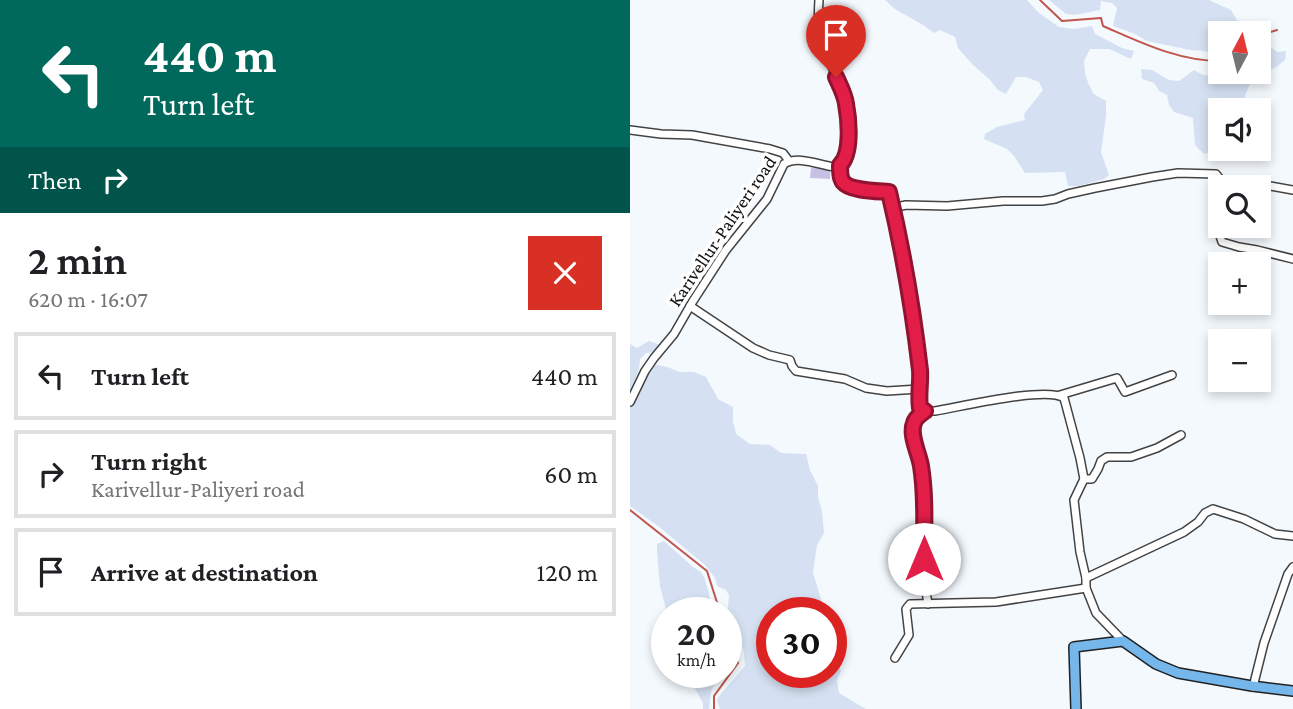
<!DOCTYPE html>
<html lang="en">
<head>
<meta charset="utf-8">
<style>
	body { margin:0; font-family:"Crimson Pro",serif; background:#f6f6f6; color:#202124; height:100vh; display:flex; flex-direction:column; font-size:26px; white-space:nowrap }
	* { box-sizing:border-box; margin:0 }
	p { font-size:23px; color:#757577 }
	.icon { flex:none; width:38px; height:38px; fill:none; stroke:currentColor; stroke-width:2; stroke-linecap:round; stroke-linejoin:round }
	.map { position:relative; flex:1; overflow:hidden }
	.drawer { display:flex; flex-direction:column; background:#fff; width:630px }
	.drawer>* { flex:none }
	.guide { background:#00695c; color:#fff; overflow:hidden }
	.needle { width:46px; rotate:7deg }
	.tools { position:absolute; left:578px; top:21px; display:grid; gap:14px }
	.tools a { display:grid; place-items:center; width:63px; height:63px; border-radius:0px; background:#fff; box-shadow:0 4px 10px #0003; font-size:35px }
	.speed { position:absolute; left:21px; top:597px; display:flex; gap:14px; font-size:35px; font-weight:700; text-align:center }
	.speed>* { display:grid; place-content:center; width:91px; height:91px; border-radius:50%; background:#fff; box-shadow:0 4px 10px #0003; line-height:1 }
	.speed small { font-size:18px; font-weight:400 }
	.speed .limit { border:10px solid #d22; background:#fff; color:#111 }
	.pin { position:absolute; display:grid; place-items:center; width:60px; height:60px; color:#fff; margin:-72px -30px; border-radius:50% 50% 50% 0; rotate:-45deg; box-shadow:0 0 7px #0007 }
	.pin .icon { rotate:45deg }
	.me { position:absolute; width:77px; margin:-38px; rotate:0deg; stroke-linejoin:round; filter:drop-shadow(0 0 5px #0008) }
	.turn { display:flex; align-items:center; gap:24px; height:147px; padding:0 28px; font-size:32px }
	.turn .icon { width:91px; height:91px; stroke-width:2.5 }
	.turn b { display:block; font-size:49px; line-height:60px }
	.then { display:flex; align-items:center; height:66px; padding:0 28px; background:#0003; gap:14px; font-size:26px }
	.round { display:grid; place-items:center; flex:none; width:74px; height:74px; border-radius:0px; background:#f6f6f6 }
	.summary { display:flex; align-items:center; justify-content:space-between; height:119px; padding:0 28px }
	h1 { font-size:42px; font-weight:600; line-height:52px }
	ul { padding:0; list-style:none }
	li { display:flex; align-items:center; gap:21px; height:88px; margin:0 14px 10px; padding:0 14px; border:4px solid #e0e0e0; border-radius:0px }
	li div { flex:1 }
	li b { display:block; font-size:26px }
	li em { font-style:normal }
	main { display:flex; flex:1; min-height:0 }
	.map>svg:first-child { display:block }
	.farmland { fill:#d5e1f2 }
	.green { fill:#c6c0e6 }
	.lines { fill:none; stroke-linecap:round; stroke-linejoin:round }
	.stream { stroke:#c1554b; stroke-width:2 }
	.minor-casing { stroke:#434343; stroke-width:10 }
	.major-casing { stroke:#212121; stroke-width:12 }
	.minor { stroke:#fff; stroke-width:7 }
	.major { stroke:#76b7eb; stroke-width:9 }
	.route-casing { stroke:#92132f; stroke-width:18 }
	.route { stroke:#e11d48; stroke-width:12 }
	.labels { text-anchor:middle; dominant-baseline:central; stroke-width:7; stroke-linejoin:round; paint-order:stroke }
	.street-label { font-size:19px; fill:#101010; stroke:#fff }
</style>
</head>
<body>
<main>
<section class="drawer">
<div class="guide">
<div class="turn"><svg class="icon" aria-label="left" viewBox="0 0 24 24"><path d="M17 20v-9H6M10 6l-5 5 5 5"/></svg><div><b>440 m</b>Turn left</div></div>
<div class="then">Then<svg class="icon" aria-label="right" viewBox="0 0 24 24"><path d="M7 20v-9h11M14 6l5 5-5 5"/></svg></div>
</div>
<div class="summary"><div><h1>2 min</h1><p>620 m · 16:07</p></div><a class="round" style="background:#d93025;color:#fff"><svg class="icon" aria-label="close" viewBox="0 0 24 24"><path d="M6 6l12 12M18 6L6 18"/></svg></a></div>
<ul>
<li><svg class="icon" aria-label="left" viewBox="0 0 24 24"><path d="M17 20v-9H6M10 6l-5 5 5 5"/></svg><div><b>Turn left</b></div><em>440 m</em></li>
<li><svg class="icon" aria-label="right" viewBox="0 0 24 24"><path d="M7 20v-9h11M14 6l5 5-5 5"/></svg><div><b>Turn right</b><p>Karivellur-Paliyeri road</p></div><em>60 m</em></li>
<li><svg class="icon" aria-label="arrive" viewBox="0 0 24 24"><path d="M6 21V4h12l-3 4 3 4H6"/></svg><div><b>Arrive at destination</b></div><em>120 m</em></li>
</ul>
</section>
<div class="map">
<svg width="663" height="709" viewBox="0 0 663 709">
	<rect width="100%" height="100%" fill="#f4f9fe"/>
	<g class="farmland">
		<polygon points="255,0 397,0 409,13 429,27 444,29 462,26 465,34 492,48 504,51 501,59 479,49 460,49 454,61 455,74 459,85 464,94 476,101 476,116 471,152 479,175 474,179 449,186 438,186 435,172 395,173 384,156 377,149 354,139 355,134 367,127 395,120 394,114 413,90 409,82 396,77 386,77 376,94 368,90 360,80 341,63 328,48 325,37 310,30 304,33 293,25 265,9"/>
		<polygon points="419,0 579,0 601,10 613,30 606,33 590,33 590,48 585,54 574,51 560,50 517,41 505,34 483,26 487,8 482,3 471,1 470,10 445,15 436,14"/>
		<polygon points="640,46 647,52 656,51 655,60 645,68 633,72 622,78 615,96 614,110 590,110 590,149 593,149 574,154 565,145 563,118 544,112 539,105 537,95 529,91 524,83 512,79 511,69 522,70 539,80 549,81 564,70 573,75 592,76 602,72 628,72 628,52"/>
		<polygon points="19,341 30,345 24,352 16,353 10,359 9,369 0,394 0,344 7,348"/>
		<polygon points="23,364 37,367 50,372 64,372 76,377 88,399 103,407 103,421 106,434 120,444 140,445 151,453 176,454 180,470 188,486 188,497 192,511 194,533 187,545 183,573 192,602 193,612 142,612 142,672 201,672 201,624 208,630 209,645 203,656 211,671 207,680 209,693 236,709 90,709 89,707 87,700 90,695 115,666 114,652 108,632 99,626 96,622 96,612 98,608 99,595 96,590 87,586 85,578 75,565 28,526 0,506 0,408"/>
		<polygon points="34,541 63,567 71,572 74,577 79,593 81,612 37,613 30,586 27,551 27,544"/>
		<polygon points="58,672 94,672 85,683 81,692 79,709 73,709 73,703 62,683"/>
	</g>
	<polygon class="green" points="181,168 200,169 200,179 180,178"/>
	<g class="lines">
		<g class="stream">
			<path d="M410,0L432,21L471,18L473,26C510,42 548,61 590,61"/>
			<polyline points="628,36 647,30"/>
			<polyline points="0,510 77,571 90,612"/>
			<polyline points="84,709 84,696 108,663 96,633"/>
		</g>
		<g class="minor-casing">
			<g id="minor">
				<polyline points="0,130 31,134 62,135 140,149 153,153 159,161"/>
				<path d="M210,165C210,171 210,178 213,182C221,191 248,191 259,192C273,251 283,310 290,370C291,382 288,395 290,408L294,411H305C330,407 416,386 434,398L450,458L454,479L444,500L450,552L456,578V588L466,613L493,641"/>
				<polyline points="590,186 640,186 663,190"/>
				<polyline points="590,195 590,196"/>
				<polyline points="262,208 276,205 317,206 373,201 412,201 425,199 438,194 465,188 522,177 548,173 586,174 590,179 590,187"/>
				<polyline points="590,216 590,236 592,242 609,247 627,250 663,259"/>
				<polyline points="60,306 123,348 139,355 160,360 162,366 166,371 215,379 236,388 257,391 289,389"/>
				<polyline points="430,395 487,378 495,392 542,375"/>
				<path d="M0,402L15,371L24,358L44,334L63,301L96,250L137,199L154,164C168,155 189,165 204,167C209,166 210,166 214,162C221,152 219,115 216,103C212,82 198,63 192,43C188,29 188,14 189,0"/>
				<polyline points="294,411 286,418 283,424 283,433 290,456 294,483 294,579 298,604"/>
				<polyline points="454,479 462,479 468,469 471,461 477,457 501,457 527,448 551,435"/>
				<polyline points="456,578 554,532 568,522 575,513 583,509 614,519 645,534 663,536"/>
				<polyline points="265,658 279,635 276,609 280,604 366,602 456,588"/>
				<polyline points="623,687 634,643 658,574 663,567"/>
			</g>
		</g>
		<g class="major-casing">
			<polyline id="major" points="446,709 444,647 493,641 526,664 548,673 622,686 663,691"/>
		</g>
		<use href="#minor" class="minor"/>
		<use href="#major" class="major"/>
	</g>
	<g class="lines">
		<g class="route-casing">
			<path id="route" d="M206,77C210,86 215,95 216,104C219,120 222,154 210,165C210,171 210,178 213,182C220,191 248,191 259,192C273,251 283,310 290,370C291,382 288,395 290,408L295,411C291,414 285,418 284,423C279,435 289,453 291,466C296,497 294,528 294,559"/>
		</g>
		<use href="#route" class="route"/>
	</g>
	<g class="labels">
		<g class="street-label">
			<text transform="translate(92 231) rotate(-56)">Karivellur-Paliyeri road</text>
		</g>
	</g>
</svg>
<div class="tools">
<a><svg class="needle" viewBox="-14 -14 28 28"><path d="M0-13l5 13h-10z" fill="#e53935"/><path d="M0 13l5-13h-10z" fill="#757577"/></svg></a>
<a><svg class="icon" aria-label="sound" viewBox="0 0 24 24"><path d="M4 9h4l5-4v14l-5-4H4zM17 9q2 3 0 6"/></svg></a>
<a><svg class="icon" aria-label="search" viewBox="0 0 24 24"><circle cx="10" cy="10" r="6"/><path d="M15 15l6 6"/></svg></a>
<a>+</a>
<a>−</a>
</div>
<div class="speed"><div>20<small>km/h</small></div><div class="limit">30</div></div>
<div class="pin" style="left:206px;top:77px;background:#d93025"><svg class="icon" aria-label="arrive" viewBox="0 0 24 24"><path d="M6 21V4h12l-3 4 3 4H6"/></svg></div>
<svg class="me" style="left:294px;top:559px" viewBox="-20 -20 40 40"><circle r="19" fill="#fff"/><path d="M0-13L10 11 0 6-10 11z" fill="#e11d48"/></svg>
</div>
</main>
</body>
</html>
